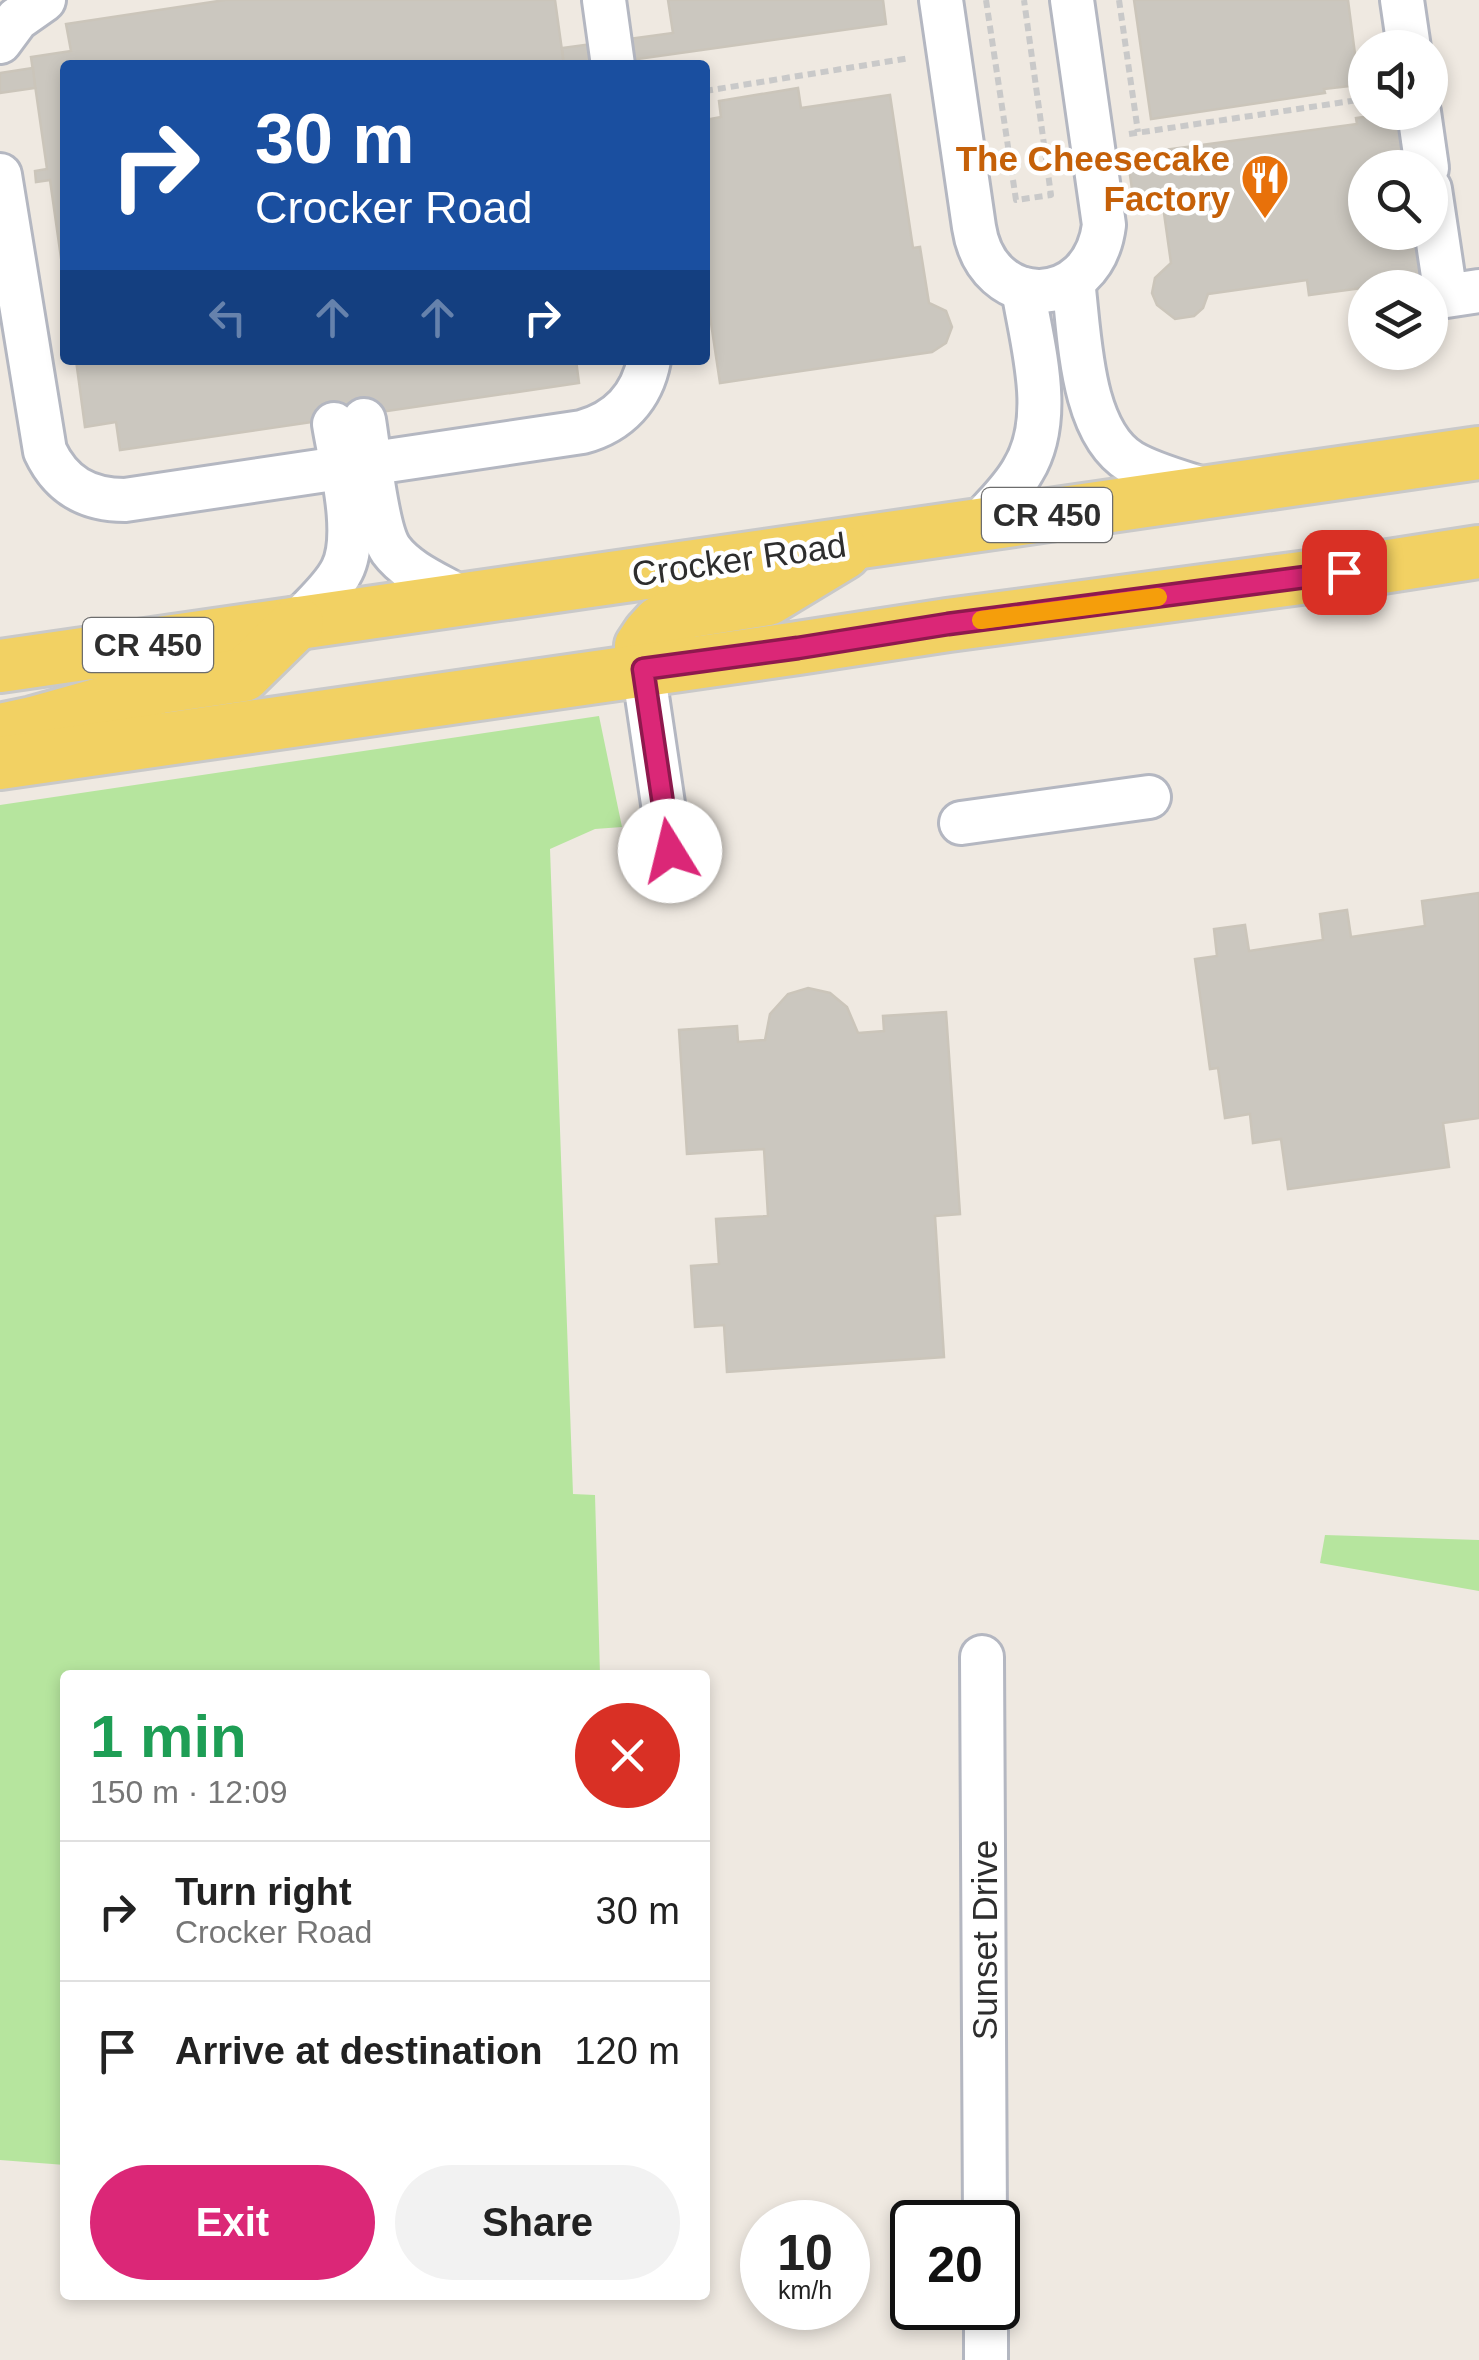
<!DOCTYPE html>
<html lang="en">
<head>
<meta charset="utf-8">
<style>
	body { margin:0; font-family:Arial,sans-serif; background:#f2f2f2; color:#222; height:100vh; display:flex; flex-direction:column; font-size:38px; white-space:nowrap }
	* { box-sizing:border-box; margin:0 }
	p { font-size:32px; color:#767676 }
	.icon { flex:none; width:55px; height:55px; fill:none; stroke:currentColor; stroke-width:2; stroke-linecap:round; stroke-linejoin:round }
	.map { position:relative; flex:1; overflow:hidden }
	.details { position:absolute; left:60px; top:1670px; width:650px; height:630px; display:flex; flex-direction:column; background:#fff; border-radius:10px; box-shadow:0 5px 15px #0003 }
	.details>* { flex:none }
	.banner { position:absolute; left:60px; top:60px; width:650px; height:305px; border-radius:10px; box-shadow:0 5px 15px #0003; background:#1a4fa0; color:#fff; overflow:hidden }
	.tools { position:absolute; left:1348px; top:30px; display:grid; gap:20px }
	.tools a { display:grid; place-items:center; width:100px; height:100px; border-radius:50%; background:#fff; box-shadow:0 5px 15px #0003; font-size:50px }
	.speed { position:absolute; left:740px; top:2200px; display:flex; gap:20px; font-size:50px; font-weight:700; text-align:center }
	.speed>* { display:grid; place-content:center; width:130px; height:130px; border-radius:50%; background:#fff; box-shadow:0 5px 15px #0003; line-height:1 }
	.speed small { font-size:25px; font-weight:400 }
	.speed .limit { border:5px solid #111; border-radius:15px; background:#fff; color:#111 }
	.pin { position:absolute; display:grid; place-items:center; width:85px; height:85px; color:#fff; margin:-42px; border-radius:20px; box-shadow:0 5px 15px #0006 }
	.me { position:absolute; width:110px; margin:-55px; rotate:351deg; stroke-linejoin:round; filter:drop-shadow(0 0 8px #0008) }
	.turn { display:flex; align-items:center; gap:35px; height:210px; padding:0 30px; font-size:45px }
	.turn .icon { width:130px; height:130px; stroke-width:2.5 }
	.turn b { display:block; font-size:70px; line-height:85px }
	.lanes { display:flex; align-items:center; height:95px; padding:0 30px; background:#0003; justify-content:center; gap:50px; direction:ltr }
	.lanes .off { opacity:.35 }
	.round { display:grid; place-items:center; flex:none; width:105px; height:105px; border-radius:52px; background:#f2f2f2 }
	.headline { display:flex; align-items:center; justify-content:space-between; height:170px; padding:0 30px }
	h1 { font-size:60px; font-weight:800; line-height:75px; color:#1e9e55 }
	.cta { display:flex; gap:20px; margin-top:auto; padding:20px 30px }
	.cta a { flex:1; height:115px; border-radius:60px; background:#db2777; color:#fff; font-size:40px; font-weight:800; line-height:115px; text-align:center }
	.cta a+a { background:#f2f2f2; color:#222 }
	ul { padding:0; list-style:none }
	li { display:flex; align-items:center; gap:30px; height:140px; padding:0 30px; border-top:2px solid #e0e0e0 }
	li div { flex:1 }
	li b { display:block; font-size:38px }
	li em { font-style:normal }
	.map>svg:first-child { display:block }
	.green { fill:#b6e59e }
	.building { fill:#cbc7bf; stroke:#cbc5ba; stroke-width:2.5 }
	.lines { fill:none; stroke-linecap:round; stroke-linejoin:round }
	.minor-casing { stroke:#b4b7c1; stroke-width:48 }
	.major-casing { stroke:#c9c9c9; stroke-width:58 }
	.path { stroke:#c9c9c9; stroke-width:6; stroke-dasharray:8 5; stroke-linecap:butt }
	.minor { stroke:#fff; stroke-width:42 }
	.major { stroke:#f2d163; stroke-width:52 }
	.route-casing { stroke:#8e194d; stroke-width:25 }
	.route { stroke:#db2777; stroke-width:18 }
	.slow { stroke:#f59e0b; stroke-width:18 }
	.labels { text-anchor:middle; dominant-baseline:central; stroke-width:9; stroke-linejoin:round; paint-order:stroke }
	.shield { fill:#fff; stroke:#6d6d6d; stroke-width:2.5 }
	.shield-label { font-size:32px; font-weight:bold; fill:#2e2e2e }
	.food-label { font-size:35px; font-weight:bold; fill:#c56008; stroke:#fff; text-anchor:end }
	.street-label { font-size:35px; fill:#2e2e2e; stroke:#fff }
</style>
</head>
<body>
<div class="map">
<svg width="1479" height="2360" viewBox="0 0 1479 2360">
	<rect width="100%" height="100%" fill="#efe9e1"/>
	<g class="green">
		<polygon points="599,716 622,827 595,829 550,849 573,1494 595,1495 600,1675 65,1675 65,2165 0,2160 0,805"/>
		<polygon points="1325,1535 1479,1540 1479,1591 1320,1563"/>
	</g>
	<g class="building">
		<polygon points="225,0 555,0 564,65 65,65 65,286 50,180 36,182 35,171 47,169 31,57 71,51 66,24"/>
		<polygon points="668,0 883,0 886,24 595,65 564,65 562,48 673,33"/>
		<polygon points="1134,0 1348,0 1359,85 1324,89 1325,93 1151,119"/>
		<polygon points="33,68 35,88 0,93 0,73"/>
		<polygon points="798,88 801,108 890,95 913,248 920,247 929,303 946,311 952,327 946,343 932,352 720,383 705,283 705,120 721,117 719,101"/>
		<polygon points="1400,112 1408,168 1365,168 1365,232 1417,232 1423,280 1309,295 1307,280 1208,294 1203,308 1194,316 1175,319 1157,305 1152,293 1155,278 1171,263 1163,206 1135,210 1129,168 1158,165 1156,151 1357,124 1356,118"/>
		<polygon points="76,360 576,360 579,383 120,450 116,422 85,427"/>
		<polygon points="1479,893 1479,1118 1443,1123 1449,1167 1288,1189 1281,1139 1253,1143 1250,1114 1225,1118 1218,1068 1210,1069 1195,959 1217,956 1214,929 1245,925 1249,951 1323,940 1320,914 1347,910 1351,937 1425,926 1422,901"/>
		<polygon points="808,988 830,993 847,1007 858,1033 884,1031 883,1016 946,1012 960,1214 935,1216 944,1357 727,1372 724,1325 695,1327 691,1266 719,1264 716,1219 768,1216 764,1149 687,1154 679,1030 737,1026 738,1042 765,1040 770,1014 788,994"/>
	</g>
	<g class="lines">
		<g class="minor-casing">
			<g id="minor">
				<polyline points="604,0 613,65"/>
				<path d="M941,0L974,227C987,313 1093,312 1104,225L1072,0"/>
				<polyline points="1402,0 1409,48"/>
				<polyline points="0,42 17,19 44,0"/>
				<polyline points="1419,112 1427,168"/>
				<path d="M0,175L45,451C61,485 87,500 125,500L582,432C619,422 642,397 649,360"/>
				<polyline points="1430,189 1446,296 1479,291"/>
				<path d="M1073,281C1080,334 1080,431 1131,462C1155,476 1186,483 1212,492"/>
				<path d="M364,420C369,449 376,529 391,550C408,573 440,585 463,599"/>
				<path d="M979,524C994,506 1012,490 1023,470C1055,418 1032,345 1023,289"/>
				<path d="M297,623C311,607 332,590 342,570C360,535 340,462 334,424"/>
				<polyline points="643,669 670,851"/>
				<polyline points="961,823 1149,797"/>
				<polyline points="982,1657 985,2222"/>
				<polyline points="986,2308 986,2360"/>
			</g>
		</g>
		<g class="major-casing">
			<g id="major">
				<polyline points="0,666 1479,453"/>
				<polyline points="643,669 641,646 649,634 659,623 672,616 691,611 768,599 844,553"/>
				<polyline points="0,730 33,723 161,687 244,675 297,623"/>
				<polyline points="0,763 798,648 948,625 1376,568 1479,552"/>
			</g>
		</g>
		<g class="path">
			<polyline points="986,0 1016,200 1051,195 1024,0"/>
			<polyline points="1119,0 1138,132"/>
			<polyline points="705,91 910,58"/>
			<polyline points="1129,134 1365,99"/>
		</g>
		<use href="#minor" class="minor"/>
		<use href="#major" class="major"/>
	</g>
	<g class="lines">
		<g class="route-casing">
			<polyline id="route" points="670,851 643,669 798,648 948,624 1344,572"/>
		</g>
		<use href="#route" class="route"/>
		<polyline class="slow" points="981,620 1158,597"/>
	</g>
	<defs>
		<g id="restaurant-pin" transform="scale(2.5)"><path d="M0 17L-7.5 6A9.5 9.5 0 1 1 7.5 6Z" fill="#e8710a" stroke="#fff"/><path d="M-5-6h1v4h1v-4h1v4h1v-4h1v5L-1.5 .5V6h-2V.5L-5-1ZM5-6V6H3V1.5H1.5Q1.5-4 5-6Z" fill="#fff"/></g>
	</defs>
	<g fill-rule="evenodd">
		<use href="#restaurant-pin" x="1265" y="178"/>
	</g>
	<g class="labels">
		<g class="shield">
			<rect x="982" y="488" width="130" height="54" rx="8"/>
			<rect x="83" y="618" width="130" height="54" rx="8"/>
		</g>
		<g class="shield-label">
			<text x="1047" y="515">CR 450</text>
			<text x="148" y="645">CR 450</text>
		</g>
		<g class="food-label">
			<text x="1230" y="158">The Cheesecake<tspan x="1230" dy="40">Factory</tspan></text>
		</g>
		<g class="street-label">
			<text transform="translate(739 559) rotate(-8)">Crocker Road</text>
			<text transform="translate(984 1940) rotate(-90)">Sunset Drive</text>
		</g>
	</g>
</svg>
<div class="tools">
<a><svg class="icon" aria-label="sound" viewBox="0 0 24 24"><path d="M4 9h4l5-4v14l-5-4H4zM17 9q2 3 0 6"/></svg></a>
<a><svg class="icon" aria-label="search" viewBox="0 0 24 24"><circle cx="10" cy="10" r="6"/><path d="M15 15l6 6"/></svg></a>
<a><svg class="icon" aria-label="layers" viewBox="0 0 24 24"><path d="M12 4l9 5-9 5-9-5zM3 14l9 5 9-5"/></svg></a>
</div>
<div class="speed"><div>10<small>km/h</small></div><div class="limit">20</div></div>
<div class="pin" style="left:1344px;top:572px;background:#d93025"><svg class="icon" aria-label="arrive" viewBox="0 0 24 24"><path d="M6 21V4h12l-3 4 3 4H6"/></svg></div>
<svg class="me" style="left:670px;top:851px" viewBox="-20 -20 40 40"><circle r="19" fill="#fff"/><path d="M0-13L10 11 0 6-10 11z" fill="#db2777"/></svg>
<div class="banner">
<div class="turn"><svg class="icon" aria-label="right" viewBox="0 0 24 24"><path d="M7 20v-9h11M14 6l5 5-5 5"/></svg><div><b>30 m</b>Crocker Road</div></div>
<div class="lanes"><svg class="icon off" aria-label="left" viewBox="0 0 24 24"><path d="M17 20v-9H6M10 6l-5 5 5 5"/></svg><svg class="icon off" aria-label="ahead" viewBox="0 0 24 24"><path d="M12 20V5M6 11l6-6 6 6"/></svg><svg class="icon off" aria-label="ahead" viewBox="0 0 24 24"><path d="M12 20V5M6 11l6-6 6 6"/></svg><svg class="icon" aria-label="right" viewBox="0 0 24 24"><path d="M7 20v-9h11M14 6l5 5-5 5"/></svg></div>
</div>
<section class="details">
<div class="headline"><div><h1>1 min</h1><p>150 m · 12:09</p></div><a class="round" style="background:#d93025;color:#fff"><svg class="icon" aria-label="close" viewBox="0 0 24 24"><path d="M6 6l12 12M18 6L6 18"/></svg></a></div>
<ul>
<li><svg class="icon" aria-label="right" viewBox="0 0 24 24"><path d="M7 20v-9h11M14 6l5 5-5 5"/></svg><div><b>Turn right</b><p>Crocker Road</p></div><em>30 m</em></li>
<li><svg class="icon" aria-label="arrive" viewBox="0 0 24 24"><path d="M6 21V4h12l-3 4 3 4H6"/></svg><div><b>Arrive at destination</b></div><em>120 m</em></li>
</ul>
<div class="cta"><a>Exit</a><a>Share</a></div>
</section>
</div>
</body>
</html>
